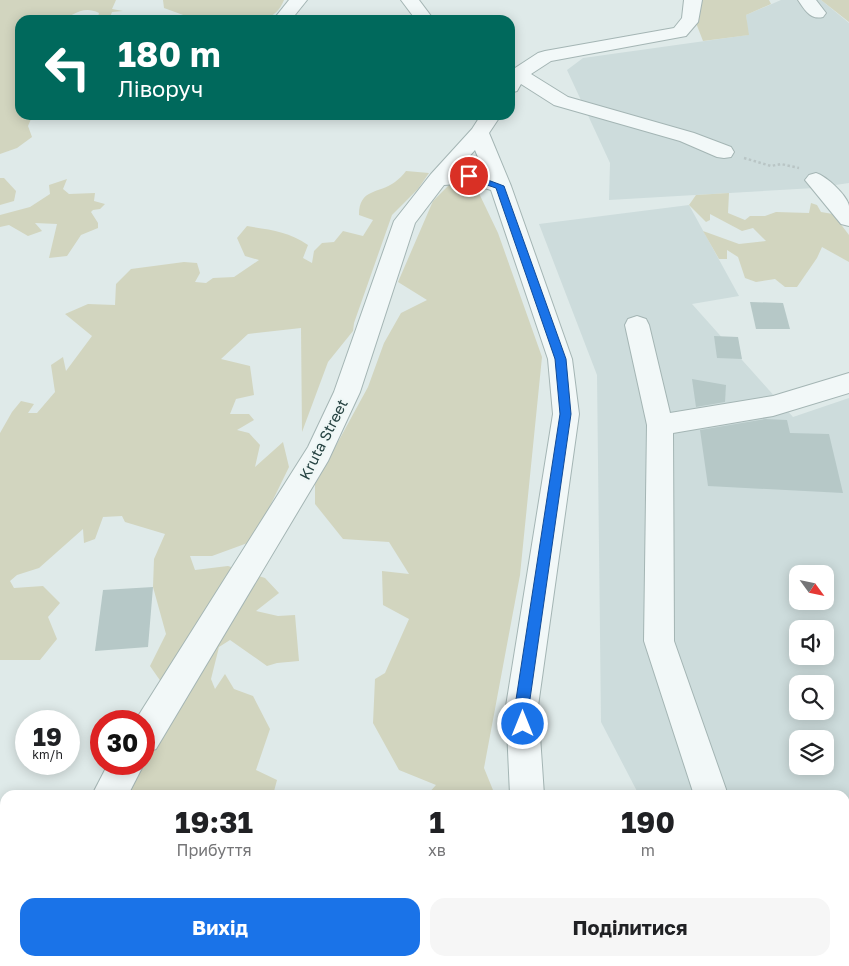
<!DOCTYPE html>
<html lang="uk">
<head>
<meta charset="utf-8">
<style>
	body { margin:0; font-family:"Golos Text",sans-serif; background:#f6f6f6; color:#202124; height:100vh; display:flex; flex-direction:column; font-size:19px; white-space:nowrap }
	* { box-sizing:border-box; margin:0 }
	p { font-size:16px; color:#757577 }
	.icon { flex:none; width:28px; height:28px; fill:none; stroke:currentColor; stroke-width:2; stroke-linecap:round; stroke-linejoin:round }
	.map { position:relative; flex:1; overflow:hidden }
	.details { position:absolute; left:0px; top:790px; width:850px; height:176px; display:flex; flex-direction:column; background:#fff; border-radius:15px 15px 0 0; box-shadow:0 2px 12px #0003 }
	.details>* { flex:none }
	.banner { position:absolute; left:15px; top:15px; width:500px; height:105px; border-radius:15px; box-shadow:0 2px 12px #0003; background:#00695c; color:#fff; overflow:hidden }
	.needle { width:32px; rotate:123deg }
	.tools { position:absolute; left:789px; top:565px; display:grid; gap:10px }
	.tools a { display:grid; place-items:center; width:45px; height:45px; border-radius:10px; background:#fff; box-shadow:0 2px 12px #0003; font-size:25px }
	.speed { position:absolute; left:15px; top:710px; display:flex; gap:10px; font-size:25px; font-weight:700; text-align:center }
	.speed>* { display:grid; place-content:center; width:65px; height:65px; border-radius:50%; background:#fff; box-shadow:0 2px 12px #0003; line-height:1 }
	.speed small { font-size:12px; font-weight:400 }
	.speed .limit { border:8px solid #d22; background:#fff; color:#111 }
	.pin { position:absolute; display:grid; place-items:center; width:42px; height:42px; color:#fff; margin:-21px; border:2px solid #fff; border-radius:50%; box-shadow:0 1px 5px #0007 }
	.me { position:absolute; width:55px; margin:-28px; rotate:0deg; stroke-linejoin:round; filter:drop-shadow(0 0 4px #0008) }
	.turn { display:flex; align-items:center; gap:18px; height:105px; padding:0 20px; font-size:22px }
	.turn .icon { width:65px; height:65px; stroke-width:2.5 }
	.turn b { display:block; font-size:35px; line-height:42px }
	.eta { display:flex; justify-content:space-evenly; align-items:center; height:85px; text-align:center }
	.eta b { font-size:30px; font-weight:700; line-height:35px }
	.cta { display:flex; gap:10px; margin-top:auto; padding:10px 20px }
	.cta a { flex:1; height:58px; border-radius:15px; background:#1a73e8; color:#fff; font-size:20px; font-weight:700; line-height:58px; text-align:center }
	.cta a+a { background:#f6f6f6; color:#202124 }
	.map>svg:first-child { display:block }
	.built { fill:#cddcdc; fill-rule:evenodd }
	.green { fill:#d2d5bf }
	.building { fill:#b6c8c7 }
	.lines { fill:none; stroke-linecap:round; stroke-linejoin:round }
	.minor-casing { stroke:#a4b5b4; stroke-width:2 }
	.path { stroke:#b9c5c5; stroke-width:2.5; stroke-dasharray:2.5 2.5; stroke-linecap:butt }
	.minor { fill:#f2f8f8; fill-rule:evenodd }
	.route { fill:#1a73e8; stroke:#114b97 }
	.labels { text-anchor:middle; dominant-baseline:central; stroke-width:4.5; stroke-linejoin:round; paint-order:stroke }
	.street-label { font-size:15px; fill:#264342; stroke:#eff7f6 }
</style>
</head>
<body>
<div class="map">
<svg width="849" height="966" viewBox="0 0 849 966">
	<rect width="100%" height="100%" fill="#dfeae9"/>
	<g class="built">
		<polygon points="781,0 821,0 849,23 849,183 815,188 609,200 610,163 567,70 583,58 748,35 746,15"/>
		<path d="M689,205L739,296L692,304L793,417L849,398V966H729L727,961H845V795H639L601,722L597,375L539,224ZM798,574H825V601H798ZM798,629H825V656H798ZM798,684H825V711H798ZM798,739H825V766H798Z"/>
	</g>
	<g class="green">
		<path d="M0,0H116L112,9L123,11L112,12L109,20H97L99,13C81,4 73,18 57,20C45,21 32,20 20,20V115H28L31,119L28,126L32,137L17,148L0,154Z"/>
		<path d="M163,0H284C280,10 274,15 265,20H197L164,8Z"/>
		<polygon points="699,0 769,0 771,4 746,15 749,35 703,41 696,23"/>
		<polygon points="821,0 849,0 849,23 849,22"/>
		<path d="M406,171L429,173L418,189L392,215L354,323L353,331L328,362L302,432L301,328L248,334L221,359L250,366L254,395L236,399L230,414H249L254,420L237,430L249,433L260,445L255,467L283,442L289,467L253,541L212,556H190L195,570L228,566L265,578L279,593L256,611L278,616L295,615L299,661L277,663L267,666L230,640L219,647L211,679L215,689L225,674L234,689L253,696L270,729L256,770L277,780L273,795H123L138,764H144C144,738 162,725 180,709L150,666L166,634L153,587L154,559L165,534L125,522L122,516L103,517L95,539L84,543L83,529L39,568L17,575L10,581L14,588L43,586L60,603L48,617L57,639L40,660H0V433L12,412L21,401L34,404L28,413H37L55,392L51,365L63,357L66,371L92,336L65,314L88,304L115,305L116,284L131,269L184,262L197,263L200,273L195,282L206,283L213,278L234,277L259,260L245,256L237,238L247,226C271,230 288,231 308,245L303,258L312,263L314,251L322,243L334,242L343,231L363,236L373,220L359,215C359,188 379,194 395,182C399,179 403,175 406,171Z"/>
		<polygon points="0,178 4,178 16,191 14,201 0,205"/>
		<polygon points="67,179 63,189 69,194 95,193 94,201 105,204 100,209 93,210 91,212 98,223 98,228 81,235 67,256 49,258 57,224 35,223 42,231 28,236 9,225 0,227 0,215 30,207 50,194 49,185"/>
		<polygon points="451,183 475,185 498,233 542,357 520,575 484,768 495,795 427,795 436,785 399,770 373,723 375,679 385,673 409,619 383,605 382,571 409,574 389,542 343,539 315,504 315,484 368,387 384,343 401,313 427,300 398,282 433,201"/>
		<polygon points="729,193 728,213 745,220 750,216 765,216 776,212 809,213 811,203 817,205 821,212 833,214 849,235 849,262 822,247 817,258 797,287 785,287 775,279 756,282 745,278 738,257 727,250 727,259 719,259 703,231 739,244 766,241 753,228 742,231 710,214 710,220 706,222 689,205 696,195"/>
		<polygon points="5,899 5,961 30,961 25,966 0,966 0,910"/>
		<polygon points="91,961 272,961 274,966 88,966"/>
		<polygon points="313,961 560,961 562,966 312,966"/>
	</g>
	<g class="building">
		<polygon points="750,302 783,303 790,329 756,329"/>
		<polygon points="714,336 738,337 742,359 717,358"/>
		<polygon points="692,379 726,385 725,402 696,407"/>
		<polygon points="765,419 787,420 790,433 829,434 843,493 708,486 700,430"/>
		<polygon points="153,587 148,647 95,651 103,590"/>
	</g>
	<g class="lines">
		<g class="minor-casing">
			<g id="minor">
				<polygon points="289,0 307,0 291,20 273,20"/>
				<polygon points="401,0 419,0 434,20 416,20"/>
				<polygon points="684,0 702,0 698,22 686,36 551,61 531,74 568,97 694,133 731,147 734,152 731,157 724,158 717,157 680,141 554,105 521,84 517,91 510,93 510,66 515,68 538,53 545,51 674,28 682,18"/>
				<path d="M798,0H816L826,13L823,17C810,20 805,10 798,0Z"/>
				<path d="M481,115H501L489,133L511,186L572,359L579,414L538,706L544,795H510L506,706L553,414L548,359L491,190L468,183L444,185L415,223L360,392L328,461L156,749L144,753V721H135L308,447L334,392L394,221L431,174L472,129ZM475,150L485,174L469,169L457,170Z"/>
				<path d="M816,173C826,176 847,195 849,206C849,212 849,220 849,226L841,224L805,180L809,175Z"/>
				<polygon points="637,316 646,319 649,325 670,413 773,396 849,373 849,393 773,416 673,433 674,641 728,795 694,795 644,641 647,425 625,325 628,319"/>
				<polygon points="108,764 144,764 128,795 92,795"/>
				<polygon points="44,961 82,961 81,966 43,966"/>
				<polygon points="564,961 602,961 604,966 566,966"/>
				<polygon points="759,961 797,961 799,966 761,966"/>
			</g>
		</g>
		<polyline class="path" points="744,158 771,166 781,164 799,168"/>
		<use href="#minor" class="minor"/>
	</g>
	<polygon class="route" points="469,173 504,186 566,359 571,414 529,706 530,724 528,729 523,731 518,729 515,706 560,414 555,359 496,188 466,178 464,176"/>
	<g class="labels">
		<g class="street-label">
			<text transform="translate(323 439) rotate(-63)">Kruta Street</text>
		</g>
	</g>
</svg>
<div class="tools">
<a><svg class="needle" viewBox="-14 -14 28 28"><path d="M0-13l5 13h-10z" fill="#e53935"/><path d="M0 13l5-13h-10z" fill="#757577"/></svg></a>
<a><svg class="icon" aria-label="sound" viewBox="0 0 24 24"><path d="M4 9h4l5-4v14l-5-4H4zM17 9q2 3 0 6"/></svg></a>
<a><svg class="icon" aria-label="search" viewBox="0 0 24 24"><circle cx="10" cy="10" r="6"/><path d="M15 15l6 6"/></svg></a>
<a><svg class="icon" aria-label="layers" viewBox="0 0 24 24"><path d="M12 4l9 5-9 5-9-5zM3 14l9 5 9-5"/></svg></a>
</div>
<div class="speed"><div>19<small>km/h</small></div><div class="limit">30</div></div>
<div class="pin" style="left:469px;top:176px;background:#d93025"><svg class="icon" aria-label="arrive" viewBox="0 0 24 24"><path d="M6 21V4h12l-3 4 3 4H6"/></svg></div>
<svg class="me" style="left:523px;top:724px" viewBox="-20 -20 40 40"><circle r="17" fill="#1a73e8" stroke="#fff" stroke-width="3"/><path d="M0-11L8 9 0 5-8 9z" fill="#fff"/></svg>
<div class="banner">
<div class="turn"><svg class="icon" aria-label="left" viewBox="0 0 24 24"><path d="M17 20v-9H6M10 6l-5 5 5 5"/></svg><div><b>180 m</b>Ліворуч</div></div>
</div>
<section class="details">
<div class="eta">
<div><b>19:31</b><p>Прибуття</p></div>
<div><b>1</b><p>хв</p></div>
<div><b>190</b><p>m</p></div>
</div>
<div class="cta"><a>Вихід</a><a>Поділитися</a></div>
</section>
</div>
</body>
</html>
